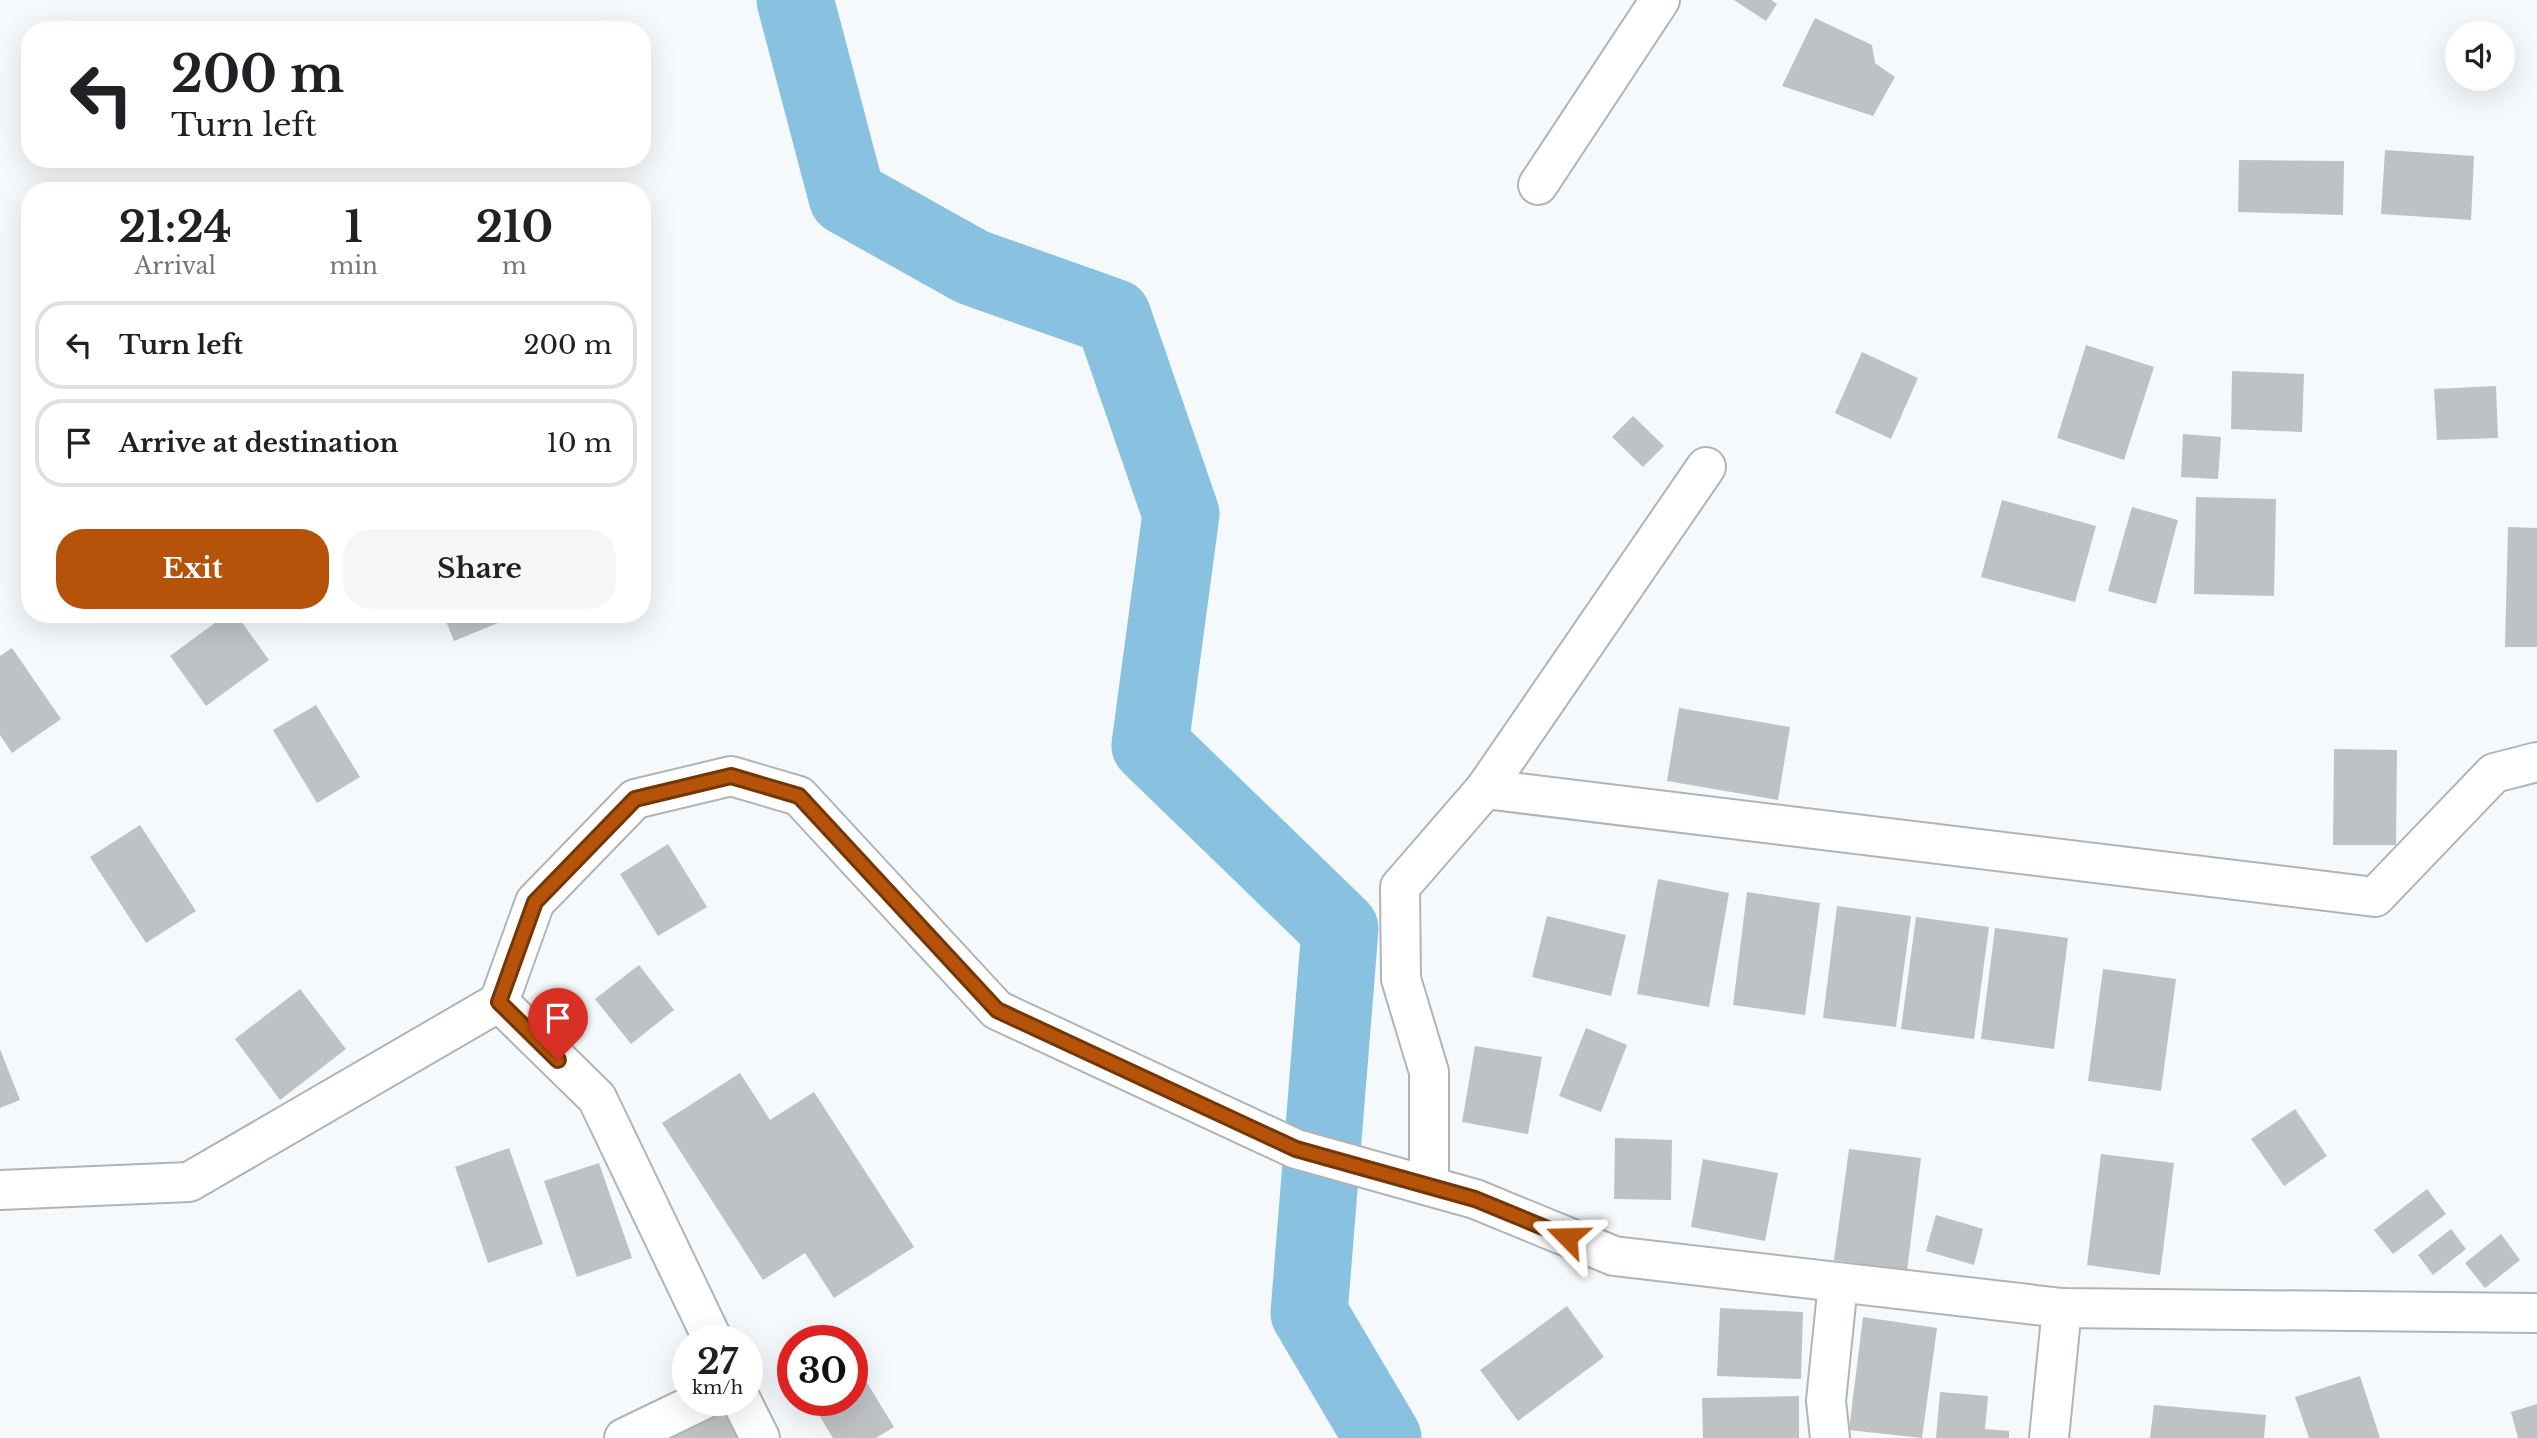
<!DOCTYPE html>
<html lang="en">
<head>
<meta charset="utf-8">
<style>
	body { margin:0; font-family:"Libre Baskerville",serif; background:#f6f6f6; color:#202124; height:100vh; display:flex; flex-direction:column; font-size:26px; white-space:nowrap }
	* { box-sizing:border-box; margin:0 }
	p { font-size:23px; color:#757577 }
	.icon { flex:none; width:38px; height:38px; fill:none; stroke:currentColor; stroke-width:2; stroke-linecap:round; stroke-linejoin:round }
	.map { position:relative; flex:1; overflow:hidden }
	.side { position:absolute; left:21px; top:182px; width:630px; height:441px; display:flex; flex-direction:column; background:#fff; border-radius:28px; box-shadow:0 7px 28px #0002 }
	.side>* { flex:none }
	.banner { position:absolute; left:21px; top:21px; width:630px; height:147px; border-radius:28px; box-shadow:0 7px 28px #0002; background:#fff; color:#202124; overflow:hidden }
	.fabs { position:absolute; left:2445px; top:21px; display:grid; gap:14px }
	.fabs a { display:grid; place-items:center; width:70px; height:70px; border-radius:50%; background:#fff; box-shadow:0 7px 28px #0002; font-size:35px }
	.speed { position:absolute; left:672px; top:1325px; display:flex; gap:14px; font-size:35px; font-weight:700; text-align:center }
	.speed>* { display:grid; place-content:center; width:91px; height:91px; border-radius:50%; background:#fff; box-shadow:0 7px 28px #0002; line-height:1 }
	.speed small { font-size:18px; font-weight:400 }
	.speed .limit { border:10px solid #d22; background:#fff; color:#111 }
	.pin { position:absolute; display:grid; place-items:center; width:60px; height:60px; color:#fff; margin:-72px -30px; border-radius:50% 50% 50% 0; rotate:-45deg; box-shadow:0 0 7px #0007 }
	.pin .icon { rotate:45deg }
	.me { position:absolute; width:77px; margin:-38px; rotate:292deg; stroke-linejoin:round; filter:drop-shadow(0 0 5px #0008) }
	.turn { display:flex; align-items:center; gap:24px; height:147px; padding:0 35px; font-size:32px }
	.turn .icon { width:91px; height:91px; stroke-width:2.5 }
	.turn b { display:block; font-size:49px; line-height:60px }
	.eta { display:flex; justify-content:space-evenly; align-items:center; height:119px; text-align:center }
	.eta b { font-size:42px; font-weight:700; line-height:49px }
	.cta { display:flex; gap:14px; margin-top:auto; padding:14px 35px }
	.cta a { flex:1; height:80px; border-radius:28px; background:#b45309; color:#fff; font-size:28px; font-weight:700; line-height:80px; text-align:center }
	.cta a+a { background:#f6f6f6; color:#202124 }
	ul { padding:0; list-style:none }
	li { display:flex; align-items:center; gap:21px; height:88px; margin:0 14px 10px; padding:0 21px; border:4px solid #e0e0e0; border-radius:28px }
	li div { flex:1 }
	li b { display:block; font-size:26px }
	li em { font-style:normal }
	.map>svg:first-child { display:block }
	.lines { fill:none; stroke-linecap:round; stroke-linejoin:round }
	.river { stroke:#89c2e0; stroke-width:77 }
	.building { fill:#bfc2c4 }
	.minor-casing { stroke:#b1b4b6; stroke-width:42 }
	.minor { stroke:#fff; stroke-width:38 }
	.route-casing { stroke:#753606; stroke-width:18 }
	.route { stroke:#b45309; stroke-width:12 }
</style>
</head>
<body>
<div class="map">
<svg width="2537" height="1438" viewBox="0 0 2537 1438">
	<rect width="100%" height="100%" fill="#f6f9fb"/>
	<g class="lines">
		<polyline class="river" points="795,0 847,197 972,267 1113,317 1181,514 1150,745 1340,929 1309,1313 1383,1438"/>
	</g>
	<g class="building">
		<polygon points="1734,0 1771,0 1777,4 1766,21"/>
		<polygon points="1815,18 1872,45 1875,63 1895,77 1873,116 1782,86"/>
		<polygon points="2385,150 2474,156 2471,220 2381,214"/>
		<polygon points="2239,160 2344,161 2343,215 2238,212"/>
		<polygon points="2086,345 2154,367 2124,460 2057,438"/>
		<polygon points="1862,352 1918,378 1891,439 1835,413"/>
		<polygon points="2232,371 2304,374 2302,432 2231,429"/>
		<polygon points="2496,386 2498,438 2437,440 2434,389"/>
		<polygon points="1633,416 1664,446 1643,467 1612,437"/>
		<polygon points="2183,434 2221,437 2218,479 2181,477"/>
		<polygon points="2196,497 2276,499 2274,596 2194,594"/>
		<polygon points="2002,500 2096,526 2075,602 1981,577"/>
		<polygon points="2132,507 2178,520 2156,604 2108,591"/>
		<polygon points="2508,527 2537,528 2537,647 2505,647"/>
		<polygon points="227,614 236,614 269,660 206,706 170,656"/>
		<polygon points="443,614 494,614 498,623 454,641"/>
		<polygon points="12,648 61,719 12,753 0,735 0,656"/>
		<polygon points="316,705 360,777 317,803 273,730"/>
		<polygon points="1679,708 1790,727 1778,800 1667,781"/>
		<polygon points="2334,749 2397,750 2396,845 2333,845"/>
		<polygon points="140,825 196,911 146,943 90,857"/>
		<polygon points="668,844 707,907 658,936 620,874"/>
		<polygon points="1658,879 1729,893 1709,1007 1637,994"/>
		<polygon points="1747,892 1820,903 1805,1015 1733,1005"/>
		<polygon points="1837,906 1911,916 1896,1027 1823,1018"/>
		<polygon points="1547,916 1626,935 1611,996 1532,977"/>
		<polygon points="1916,917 1989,927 1974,1039 1901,1029"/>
		<polygon points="1995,928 2068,938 2054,1049 1981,1039"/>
		<polygon points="639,965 674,1010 631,1044 595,999"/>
		<polygon points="2103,969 2176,979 2161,1091 2088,1081"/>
		<polygon points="300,989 346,1049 280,1100 235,1039"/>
		<polygon points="1586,1028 1627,1045 1601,1112 1559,1096"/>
		<polygon points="1475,1046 1542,1057 1528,1134 1462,1122"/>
		<polygon points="0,1049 20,1100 0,1108"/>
		<polygon points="740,1073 770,1120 814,1092 914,1247 834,1298 805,1253 763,1280 662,1123"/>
		<polygon points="2295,1109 2327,1156 2284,1186 2251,1139"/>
		<polygon points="1615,1138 1672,1140 1671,1200 1614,1199"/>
		<polygon points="509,1148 543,1244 488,1263 455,1167"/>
		<polygon points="1849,1149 1921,1158 1907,1271 1834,1260"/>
		<polygon points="2101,1154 2174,1163 2160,1275 2087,1265"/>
		<polygon points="1703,1159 1778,1173 1765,1241 1691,1227"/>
		<polygon points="599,1163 632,1258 577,1277 544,1181"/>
		<polygon points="2427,1189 2446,1214 2393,1254 2374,1230"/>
		<polygon points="1936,1215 1983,1229 1974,1265 1926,1251"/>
		<polygon points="2451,1229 2466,1249 2433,1275 2418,1255"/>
		<polygon points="2501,1234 2520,1260 2485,1288 2465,1263"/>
		<polygon points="1567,1306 1604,1357 1518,1421 1480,1370"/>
		<polygon points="1720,1308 1803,1312 1801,1379 1717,1376"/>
		<polygon points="1863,1317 1937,1328 1922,1438 1849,1430"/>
		<polygon points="852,1358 894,1427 876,1438 833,1438 810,1400 852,1400"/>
		<polygon points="2360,1376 2380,1438 2309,1438 2295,1397"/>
		<polygon points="1940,1392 1988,1396 1985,1429 2009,1431 2009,1438 1936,1438"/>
		<polygon points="1799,1396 1799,1438 1703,1438 1702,1398"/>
		<polygon points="2537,1404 2537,1438 2518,1438 2511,1412"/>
		<polygon points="732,1405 743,1438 668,1438 665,1426"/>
		<polygon points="2154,1405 2266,1415 2264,1438 2150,1438"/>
	</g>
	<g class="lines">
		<g class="minor-casing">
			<g id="minor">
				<polyline points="1538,185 1660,0"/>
				<polyline points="1485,789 2375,897 2494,773 2537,762"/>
				<polyline points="499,1002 535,902 635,799 731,776 799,796 997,1010 1296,1149 1475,1199 1614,1256 2062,1308 2537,1313"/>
				<polyline points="1429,1186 1429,1072 1401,979 1400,887 1485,789 1706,467"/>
				<polyline points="0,1190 189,1182 499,1002 597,1098 713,1340"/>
				<polyline points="741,1400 760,1438"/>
				<polyline points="624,1438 703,1400"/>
				<polyline points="1830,1438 1826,1401 1838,1283"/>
				<polyline points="2049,1438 2062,1308"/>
			</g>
		</g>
		<use href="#minor" class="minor"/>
	</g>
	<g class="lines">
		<g class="route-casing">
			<polyline id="route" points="558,1060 499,1002 535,902 635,799 731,776 799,796 997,1010 1296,1149 1475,1199 1567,1237"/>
		</g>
		<use href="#route" class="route"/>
	</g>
</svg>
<div class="fabs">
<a><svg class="icon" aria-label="sound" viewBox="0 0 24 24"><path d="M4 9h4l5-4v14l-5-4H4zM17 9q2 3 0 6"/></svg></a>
</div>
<div class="speed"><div>27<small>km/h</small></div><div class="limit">30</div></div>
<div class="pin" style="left:558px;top:1060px;background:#d93025"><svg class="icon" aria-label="arrive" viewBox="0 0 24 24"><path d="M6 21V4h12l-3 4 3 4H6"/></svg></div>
<svg class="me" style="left:1567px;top:1237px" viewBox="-20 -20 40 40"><path d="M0-17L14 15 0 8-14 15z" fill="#b45309" stroke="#fff" stroke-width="4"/></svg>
<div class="banner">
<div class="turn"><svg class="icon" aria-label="left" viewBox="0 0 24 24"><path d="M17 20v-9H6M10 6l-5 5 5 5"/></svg><div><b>200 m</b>Turn left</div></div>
</div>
<section class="side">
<div class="eta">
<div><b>21:24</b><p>Arrival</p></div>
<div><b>1</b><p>min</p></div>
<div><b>210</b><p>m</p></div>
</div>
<ul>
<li><svg class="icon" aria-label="left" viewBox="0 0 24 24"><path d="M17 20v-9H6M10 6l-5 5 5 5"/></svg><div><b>Turn left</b></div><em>200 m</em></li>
<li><svg class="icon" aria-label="arrive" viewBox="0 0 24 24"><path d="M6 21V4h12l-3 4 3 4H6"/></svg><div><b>Arrive at destination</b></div><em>10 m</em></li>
</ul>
<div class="cta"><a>Exit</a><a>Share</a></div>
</section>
</div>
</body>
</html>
